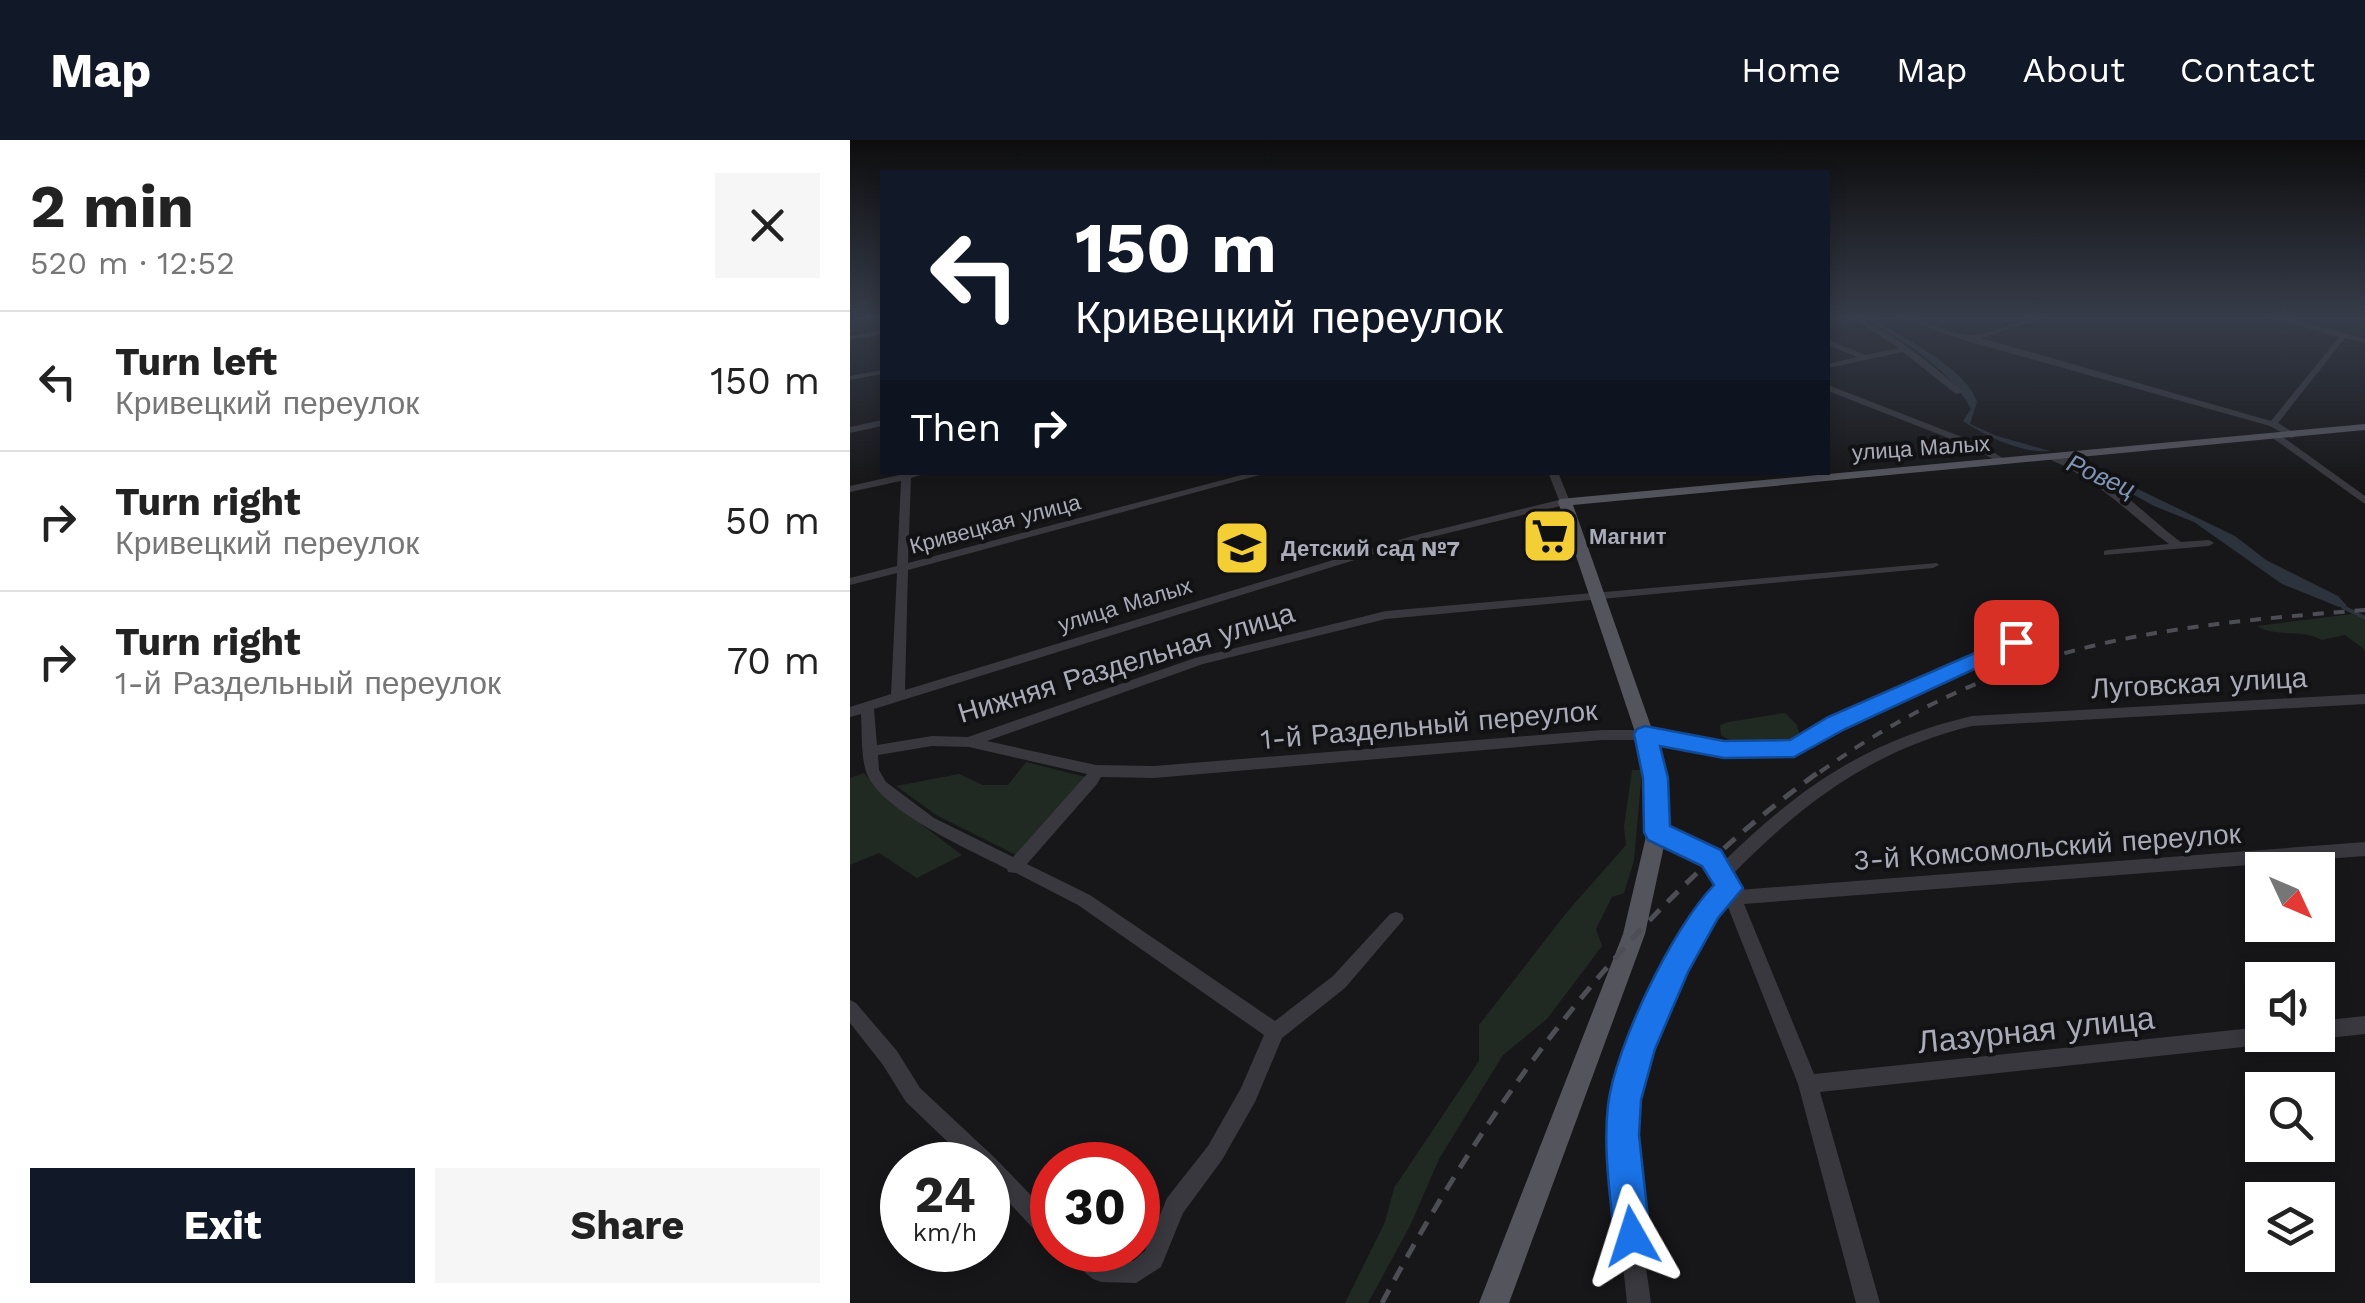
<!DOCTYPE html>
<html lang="en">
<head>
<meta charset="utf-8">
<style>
	body { margin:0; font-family:"Work Sans",sans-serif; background:#f6f6f6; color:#222; height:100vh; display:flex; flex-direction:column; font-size:38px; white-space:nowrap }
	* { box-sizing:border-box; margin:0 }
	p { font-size:32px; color:#767676 }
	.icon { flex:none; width:55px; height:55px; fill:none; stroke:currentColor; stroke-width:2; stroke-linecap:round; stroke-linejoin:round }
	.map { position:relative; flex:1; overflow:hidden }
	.drawer { display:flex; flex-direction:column; background:#fff; width:850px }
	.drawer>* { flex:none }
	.top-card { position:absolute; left:30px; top:30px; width:950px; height:305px; border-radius:0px; box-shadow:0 5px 15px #0003; background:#111827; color:#fff; overflow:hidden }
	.needle { width:65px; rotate:134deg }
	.buttons { position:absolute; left:1395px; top:712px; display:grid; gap:20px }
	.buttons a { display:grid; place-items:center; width:90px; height:90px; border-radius:0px; background:#fff; box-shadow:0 5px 15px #0003; font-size:50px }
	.speed { position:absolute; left:30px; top:1002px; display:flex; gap:20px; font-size:50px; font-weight:700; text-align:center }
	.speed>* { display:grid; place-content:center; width:130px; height:130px; border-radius:50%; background:#fff; box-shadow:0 5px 15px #0003; line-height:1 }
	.speed small { font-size:25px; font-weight:400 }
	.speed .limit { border:15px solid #d22; background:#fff; color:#111 }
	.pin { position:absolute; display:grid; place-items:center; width:85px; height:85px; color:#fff; margin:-42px; border-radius:20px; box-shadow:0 5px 15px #0006 }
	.me { position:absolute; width:110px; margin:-55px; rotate:354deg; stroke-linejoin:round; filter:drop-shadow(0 0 8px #0008) }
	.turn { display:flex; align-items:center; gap:35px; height:210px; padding:0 30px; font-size:45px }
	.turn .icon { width:130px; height:130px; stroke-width:2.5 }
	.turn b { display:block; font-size:70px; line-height:85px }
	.then { display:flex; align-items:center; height:95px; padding:0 30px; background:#0003; gap:20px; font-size:38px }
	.round { display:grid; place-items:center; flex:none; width:105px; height:105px; border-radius:0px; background:#f6f6f6 }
	.head { display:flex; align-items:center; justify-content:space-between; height:170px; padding:0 30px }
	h1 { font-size:60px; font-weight:700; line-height:75px }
	.cta { display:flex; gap:20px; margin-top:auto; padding:20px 30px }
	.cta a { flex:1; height:115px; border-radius:0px; background:#111827; color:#fff; font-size:40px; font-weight:700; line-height:115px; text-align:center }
	.cta a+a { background:#f6f6f6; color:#222 }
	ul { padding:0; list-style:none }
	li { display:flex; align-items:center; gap:30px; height:140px; padding:0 30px; border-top:2px solid #e0e0e0 }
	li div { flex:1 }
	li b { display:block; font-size:38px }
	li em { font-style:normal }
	header { display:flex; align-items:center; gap:60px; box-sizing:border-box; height:140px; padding:0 50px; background:#111827; color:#fff }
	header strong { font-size:48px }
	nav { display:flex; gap:55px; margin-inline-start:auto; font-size:35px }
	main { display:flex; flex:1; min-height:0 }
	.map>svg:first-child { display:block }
	.green { fill:#212923 }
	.water { fill:#2c333d }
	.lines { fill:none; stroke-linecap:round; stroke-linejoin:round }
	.stream-far1 { stroke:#2c333d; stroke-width:2.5 }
	.stream { stroke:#2c333d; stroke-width:4 }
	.building { fill:#3e3f43; stroke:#313135; stroke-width:2.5 }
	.minor { fill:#38383e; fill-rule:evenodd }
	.major { fill:#54545d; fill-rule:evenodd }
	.rail-far1 { stroke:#4d4d55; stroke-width:4; stroke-dasharray:11 10; stroke-linecap:butt }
	.rail { stroke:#4d4d55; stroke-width:5; stroke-dasharray:15 11; stroke-linecap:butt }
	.route { fill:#1a73e8; stroke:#114b97; stroke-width:2.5 }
	.labels { text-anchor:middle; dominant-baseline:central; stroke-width:8; stroke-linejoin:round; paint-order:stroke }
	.far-street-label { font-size:22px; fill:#a9abb9; stroke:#121214 }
	.far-poi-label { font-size:22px; font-weight:bold; fill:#a9abb9; stroke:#121214; text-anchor:start }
	.far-water-label { font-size:25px; font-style:italic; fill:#8094b4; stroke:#121214 }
	.street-label { font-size:28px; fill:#a9abb9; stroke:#121214 }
	.near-street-label { font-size:32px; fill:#a9abb9; stroke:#121214 }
</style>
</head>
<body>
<header>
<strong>Map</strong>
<nav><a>Home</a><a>Map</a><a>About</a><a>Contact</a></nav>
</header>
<main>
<section class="drawer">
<div class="head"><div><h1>2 min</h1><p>520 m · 12:52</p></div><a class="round"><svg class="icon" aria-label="close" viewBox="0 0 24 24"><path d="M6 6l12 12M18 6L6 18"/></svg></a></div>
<ul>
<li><svg class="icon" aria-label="left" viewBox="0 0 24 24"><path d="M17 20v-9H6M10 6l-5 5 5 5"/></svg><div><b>Turn left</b><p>Кривецкий переулок</p></div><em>150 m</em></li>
<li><svg class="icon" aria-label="right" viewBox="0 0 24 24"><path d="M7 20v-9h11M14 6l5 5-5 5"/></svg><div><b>Turn right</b><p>Кривецкий переулок</p></div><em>50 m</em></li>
<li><svg class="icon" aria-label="right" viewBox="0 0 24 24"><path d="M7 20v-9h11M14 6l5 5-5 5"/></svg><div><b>Turn right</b><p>1-й Раздельный переулок</p></div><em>70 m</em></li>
</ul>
<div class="cta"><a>Exit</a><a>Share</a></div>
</section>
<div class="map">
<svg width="1515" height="1163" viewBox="0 0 1515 1163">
	<rect width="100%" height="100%" fill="#171719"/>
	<g class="green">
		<path d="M1502,474L1515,480V510L1495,495L1472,500C1450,488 1426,498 1407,486Z"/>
		<path d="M935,573L947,585L950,596C930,610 890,608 871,595L870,585L878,582Z"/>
		<polygon points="176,622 236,637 166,715 86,675 46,646 109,634 133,645 158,645"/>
		<polygon points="782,630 792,630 784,721 774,753 762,757 746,789 752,806 697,879 653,915 589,1019 560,1086 518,1163 495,1163 535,1082 544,1048 629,921 629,885 717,772 776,705 774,687"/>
		<polygon points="14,633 35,657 112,715 67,738 29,713 0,725 0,638"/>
	</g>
	<g class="water">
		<path d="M1013,178H1021C1051,197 1117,228 1127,262L1120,284L1147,296L1200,311C1173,314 1135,296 1113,281L1121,269C1101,230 1054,200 1013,178Z"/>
		<polygon points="1234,323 1385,396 1416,420 1488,456 1497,466 1489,467 1432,444 1344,382 1304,366 1228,324"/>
	</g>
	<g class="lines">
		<polyline class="stream-far1" points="1211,317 1235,326"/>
		<polyline class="stream" points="1493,467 1515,478"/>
	</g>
	<polygon class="building" points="707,382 713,408 694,410 687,384"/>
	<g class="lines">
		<g class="minor">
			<path d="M1002,178C1026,178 1094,234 1113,252L1106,254L1053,212L978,228V224L1007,217L978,205V200L1016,215L1049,208Z"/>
			<path d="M1048,178C1073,178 1106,197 1125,195C1148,193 1169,178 1194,178L1131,198L1421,281L1489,197L1419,178C1451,178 1485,191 1515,199V203L1495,198L1428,283L1444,293V297L1441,298L1420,286L1117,201Z"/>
			<polygon points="32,190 32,194 0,200 0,196"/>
			<polygon points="32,230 32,234 0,240 0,236"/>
			<polygon points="978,245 1130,304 1159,322 1151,324 1124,308 978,251"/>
			<polygon points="32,280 32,286 0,293 0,287"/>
			<polygon points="1424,295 1430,295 1515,356 1515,364 1424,299"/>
			<path d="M1201,316C1243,318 1297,378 1331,402L1359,400L1364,403L1359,406L1254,415V411L1258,410L1319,404C1279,374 1247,339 1201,320Z"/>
			<path d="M46,332H81L61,338L58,423L403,332H421L58,430L55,550L562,396L709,360L698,332H708L720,362L719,364L569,400L24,569L27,605L82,596L118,597L345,518L536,471L1087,423L1089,425L1083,428L536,479L353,524L137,601L246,625L304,626L752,590H795L875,605L942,603L1036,554L1194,485L1198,484L1204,488L1202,491L1046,560L944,613L875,615L795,600H752L304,638L251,637L247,644L177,724L240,755L425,881L483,836L540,774L546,772L552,774L554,779L495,848L432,898L405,962L372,1020L333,1073L311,1127L286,1143L251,1142L243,1139L217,1118L214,1110H243L255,1120L283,1121L295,1111L317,1058L358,1006L391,948L414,895L228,765L166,733L158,732L157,729C121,710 24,669 15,628C11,611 12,591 11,574L0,577V567L41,554L47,433L0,445V438L47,426L51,341L0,352V346L49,335ZM82,606L119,607L237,634L163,717L84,678L36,642L29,630L28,615Z"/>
			<path d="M1515,554V564L1122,586C1021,611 954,662 882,735L888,750L1515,702V716L894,764L964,934L1412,887V895H1430L1428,902L1421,904L970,952L1030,1163H1006L948,944L876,762C828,822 784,916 782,995C781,1050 794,1108 801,1163H777C772,1108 760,1051 762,995C764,912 818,808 870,746C858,716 828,708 802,696L799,692L802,688L807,686L857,705L873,722C950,647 1016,601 1122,576Z"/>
			<polygon points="0,860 6,863 47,911 70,948 145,1018 202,1077 202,1103 194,1100 138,1040 138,1025 122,1025 56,962 33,925 0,883"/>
			<polygon points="1515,876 1515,894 1468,899 1461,895 1468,895 1468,881"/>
		</g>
		<polygon class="major" points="1515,284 1515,290 723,365 804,595 815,637 817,692 795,794 659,1163 629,1163 773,794 797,692 797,637 786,595 708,362 710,359"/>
		<path class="rail-far1" d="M970,632C1152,503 1300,487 1515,470"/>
		<path class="rail" d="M532,1163C642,956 780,767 973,629"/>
	</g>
	<linearGradient id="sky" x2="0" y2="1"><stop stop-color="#0d0d0e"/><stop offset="0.52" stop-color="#363c49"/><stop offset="1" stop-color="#363c49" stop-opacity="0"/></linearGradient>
	<rect width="1515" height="341" fill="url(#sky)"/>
	<path class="route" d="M1166,495L1177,502L1174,506L995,589L944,617L874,618L810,606L818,638L820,686L871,710L893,748L868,778L838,832L805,909L791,960L789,995L800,1096L795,1109L782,1114L769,1109L764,1096C760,1053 753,1008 758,965C765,907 823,787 864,745L852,726L798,700L794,692L793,638L784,594L787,589L795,586L874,601L940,600L978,577Z"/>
	<defs>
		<g id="supermarket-square" transform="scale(2.875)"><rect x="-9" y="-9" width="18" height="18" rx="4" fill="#f3ce34" stroke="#121214"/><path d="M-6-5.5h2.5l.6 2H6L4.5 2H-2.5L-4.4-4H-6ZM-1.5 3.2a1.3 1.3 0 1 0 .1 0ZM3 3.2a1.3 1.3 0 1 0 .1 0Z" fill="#111"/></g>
		<g id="school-square" transform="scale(2.875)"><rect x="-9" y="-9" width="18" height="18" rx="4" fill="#f3ce34" stroke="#121214"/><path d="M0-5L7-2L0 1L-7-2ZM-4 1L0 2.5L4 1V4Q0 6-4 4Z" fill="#111"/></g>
	</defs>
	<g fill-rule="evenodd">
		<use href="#supermarket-square" x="700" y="396"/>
		<use href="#school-square" x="392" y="408"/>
	</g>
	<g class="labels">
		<g class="far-street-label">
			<text transform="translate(1071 308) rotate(-4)">улица Малых</text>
			<text transform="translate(145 384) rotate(-15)">Кривецкая улица</text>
			<text transform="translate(275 465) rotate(-17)">улица Малых</text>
		</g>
		<g class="far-poi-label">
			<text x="739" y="396">Магнит</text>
			<text x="431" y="408">Детский сад №7</text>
		</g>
		<g class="far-water-label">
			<text transform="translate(1251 336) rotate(24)">Ровец</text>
		</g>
		<g class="street-label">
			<text transform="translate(276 523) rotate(-17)">Нижняя Раздельная улица</text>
			<text transform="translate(1349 543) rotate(-3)">Луговская улица</text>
			<text transform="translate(579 585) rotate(-5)">1-й Раздельный переулок</text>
			<text transform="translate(1197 707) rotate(-4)">3-й Комсомольский переулок</text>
		</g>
		<g class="near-street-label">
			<text transform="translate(1186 890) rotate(-6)">Лазурная улица</text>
		</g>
	</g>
</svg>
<div class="buttons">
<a><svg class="needle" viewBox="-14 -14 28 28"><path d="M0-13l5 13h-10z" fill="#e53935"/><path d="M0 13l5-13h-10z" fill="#767676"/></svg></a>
<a><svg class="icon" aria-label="sound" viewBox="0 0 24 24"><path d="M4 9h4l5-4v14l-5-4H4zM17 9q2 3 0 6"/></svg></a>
<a><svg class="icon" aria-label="search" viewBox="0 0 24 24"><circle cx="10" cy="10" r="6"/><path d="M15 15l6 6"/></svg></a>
<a><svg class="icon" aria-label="layers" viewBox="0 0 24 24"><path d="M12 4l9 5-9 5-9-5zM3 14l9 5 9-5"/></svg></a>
</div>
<div class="speed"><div>24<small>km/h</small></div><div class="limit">30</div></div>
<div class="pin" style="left:1166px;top:502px;background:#d93025"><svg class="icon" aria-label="arrive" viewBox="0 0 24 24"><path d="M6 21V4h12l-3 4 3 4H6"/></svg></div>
<svg class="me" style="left:782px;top:1096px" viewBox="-20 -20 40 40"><path d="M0-17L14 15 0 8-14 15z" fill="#1a73e8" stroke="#fff" stroke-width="4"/></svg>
<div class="top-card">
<div class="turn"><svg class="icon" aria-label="left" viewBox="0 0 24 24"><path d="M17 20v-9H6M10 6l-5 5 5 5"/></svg><div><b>150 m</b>Кривецкий переулок</div></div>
<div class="then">Then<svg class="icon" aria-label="right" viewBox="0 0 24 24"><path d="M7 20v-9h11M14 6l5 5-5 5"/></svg></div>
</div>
</div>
</main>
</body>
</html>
